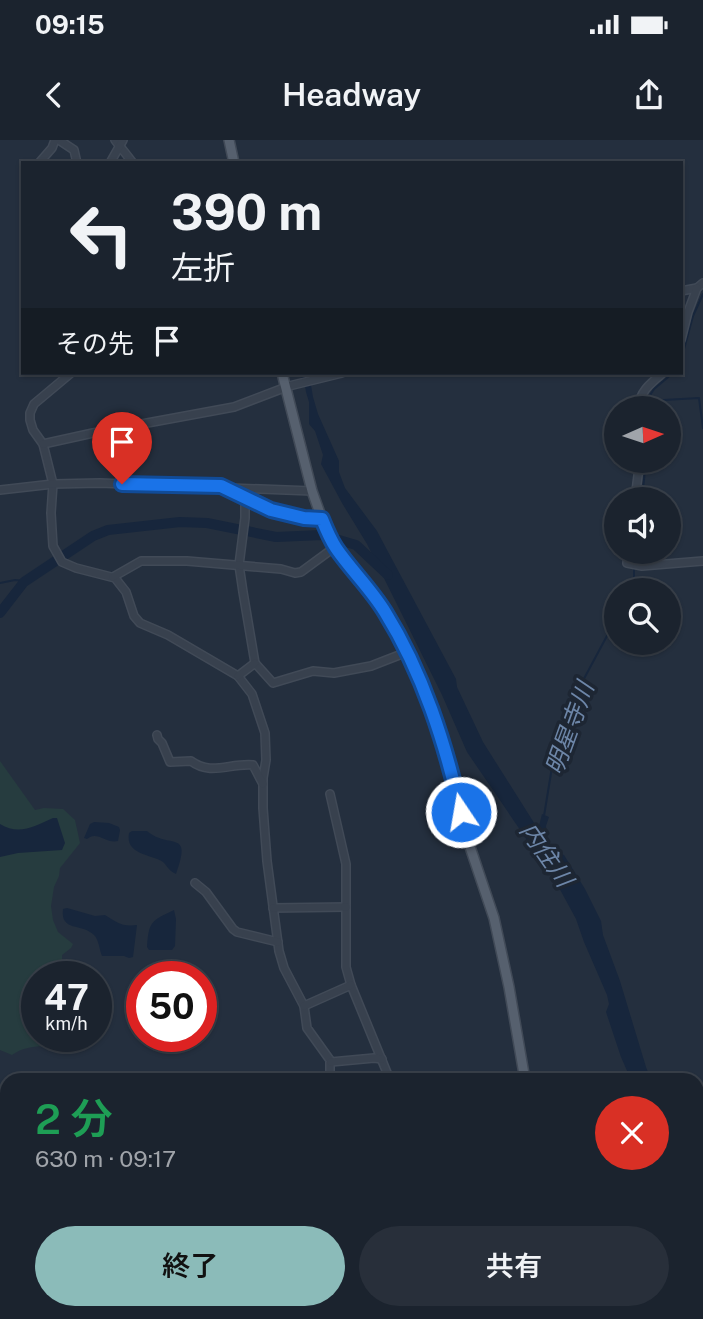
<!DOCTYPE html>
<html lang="ja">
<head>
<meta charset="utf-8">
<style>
	body { margin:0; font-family:"Public Sans","Noto Sans JP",sans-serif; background:#282f3a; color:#f1f3f6; height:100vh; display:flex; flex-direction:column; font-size:26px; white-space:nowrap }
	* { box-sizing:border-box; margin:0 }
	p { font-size:23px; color:#a0a4aa }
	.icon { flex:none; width:38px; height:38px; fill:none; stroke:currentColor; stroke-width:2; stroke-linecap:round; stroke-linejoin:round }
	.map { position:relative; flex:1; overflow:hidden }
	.panel { position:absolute; left:0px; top:933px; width:704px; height:247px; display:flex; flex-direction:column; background:#1b232e; border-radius:21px 21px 0 0; box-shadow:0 2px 5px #0004,0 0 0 2px #39404a }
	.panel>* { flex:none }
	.banner { position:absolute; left:21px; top:21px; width:662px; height:214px; border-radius:0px; box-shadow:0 2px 5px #0004,0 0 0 2px #39404a; background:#1b232e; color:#f1f3f6; overflow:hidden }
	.needle { width:46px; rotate:87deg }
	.buttons { position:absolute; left:604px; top:256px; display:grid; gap:14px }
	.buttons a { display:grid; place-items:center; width:77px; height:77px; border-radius:50%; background:#1b232e; box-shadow:0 2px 5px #0004,0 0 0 2px #39404a; font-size:35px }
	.speed { position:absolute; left:21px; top:821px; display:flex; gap:14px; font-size:35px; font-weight:700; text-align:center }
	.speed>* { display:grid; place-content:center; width:91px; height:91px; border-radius:50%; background:#1b232e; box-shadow:0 2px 5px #0004,0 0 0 2px #39404a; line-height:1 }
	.speed small { font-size:18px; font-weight:400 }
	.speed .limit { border:10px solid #d22; background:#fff; color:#111 }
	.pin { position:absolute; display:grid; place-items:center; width:60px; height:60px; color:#fff; margin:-72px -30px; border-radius:50% 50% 50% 0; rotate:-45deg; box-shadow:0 0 7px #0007 }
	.pin .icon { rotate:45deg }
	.me { position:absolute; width:77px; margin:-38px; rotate:348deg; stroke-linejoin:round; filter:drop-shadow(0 0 5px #0008) }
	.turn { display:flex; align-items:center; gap:24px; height:147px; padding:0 35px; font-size:32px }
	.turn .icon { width:91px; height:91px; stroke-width:2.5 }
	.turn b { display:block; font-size:49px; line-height:60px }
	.then { display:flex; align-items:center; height:66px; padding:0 35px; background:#0003; gap:14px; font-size:26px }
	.round { display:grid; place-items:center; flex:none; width:74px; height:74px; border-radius:37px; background:#282f3a }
	.summary { display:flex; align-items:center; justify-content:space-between; height:119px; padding:0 35px }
	h1 { font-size:42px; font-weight:600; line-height:52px; color:#1e9e55 }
	.primary-button { display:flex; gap:14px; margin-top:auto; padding:14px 35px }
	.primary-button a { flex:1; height:80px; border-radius:42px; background:#8bbbb9; color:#111; font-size:28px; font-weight:600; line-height:80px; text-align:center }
	.primary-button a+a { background:#282f3a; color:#f1f3f6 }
	.status { display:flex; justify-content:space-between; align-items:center; height:49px; padding:0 35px; background:#1b232e; direction:ltr }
	.status svg { height:19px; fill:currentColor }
	header { display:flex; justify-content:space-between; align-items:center; height:91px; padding:0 35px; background:#1b232e; font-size:32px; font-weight:600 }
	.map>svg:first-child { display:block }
	.green { fill:#263c3f }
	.water { fill:#17263c }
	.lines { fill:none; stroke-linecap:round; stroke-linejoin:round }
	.stream { stroke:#17263c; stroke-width:2 }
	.river { stroke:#17263c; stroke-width:10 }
	.minor-casing { stroke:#414a57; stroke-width:10 }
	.major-casing { stroke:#414a57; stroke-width:12 }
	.minor { stroke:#38414e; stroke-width:7 }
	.major { stroke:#56606e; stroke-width:9 }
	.route-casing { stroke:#114b97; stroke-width:18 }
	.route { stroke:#1a73e8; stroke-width:12 }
	.labels { text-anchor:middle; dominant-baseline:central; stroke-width:7; stroke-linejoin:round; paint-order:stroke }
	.water-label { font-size:24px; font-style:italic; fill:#6d86a8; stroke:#1d2633 }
</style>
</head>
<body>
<div class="status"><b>09:15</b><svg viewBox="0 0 49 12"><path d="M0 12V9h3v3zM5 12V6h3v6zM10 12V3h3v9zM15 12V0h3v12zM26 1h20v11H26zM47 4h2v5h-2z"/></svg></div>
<header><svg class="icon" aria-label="back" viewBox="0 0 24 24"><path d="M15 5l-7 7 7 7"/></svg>Headway<svg class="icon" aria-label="share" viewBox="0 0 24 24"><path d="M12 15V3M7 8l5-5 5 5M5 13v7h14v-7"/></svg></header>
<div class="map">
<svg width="703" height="1179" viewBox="0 0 703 1179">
	<rect width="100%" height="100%" fill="#242f3e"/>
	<g class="green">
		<path d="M0,621L35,670L44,668L63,669L75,680L80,703L60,728L59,736L54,747L51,766L53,780L58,792L73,804L71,808L62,815V829L68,836H37V896H96V894L97,897L91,902L86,903L77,912C57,906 31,902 12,915L0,910Z"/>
		<polygon points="4,1027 7,1028 7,1118 0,1119 0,1028"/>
	</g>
	<g class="water">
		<polygon points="300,233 309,233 313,257 318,274 339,321 339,332 345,348 377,391 386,408 456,539 457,547 483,602 536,686 539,686 542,674 549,677 546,686 547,696 549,703 556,712 564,715 585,749 601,781 603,795 620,841 646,927 651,940 631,940 621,917 606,872 609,864 607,855 584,802 576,779 557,744 467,612 442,555 367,404 342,363 321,324 323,315 315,291 309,284 309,262 306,252 304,239 301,237"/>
		<path d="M53,678H57L65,703L62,710L18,713L0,717V684C19,696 35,686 53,678Z"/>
		<path d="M94,682L109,683L119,687L120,690L118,701C106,704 97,690 87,699L84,698L90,684Z"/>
		<path d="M132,691H147C169,710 193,688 176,734C169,731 168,727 163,722C151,714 125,715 129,693Z"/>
		<path d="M67,768L95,776L105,775C117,782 121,787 137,785L133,817L129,818L124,816H102C99,809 99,800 94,795C82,783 60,792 63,769Z"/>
		<path d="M174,770L176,779L175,806L172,810H149L147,807C149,781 151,781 174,770Z"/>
		<polygon points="181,1172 195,1178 211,1173 243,1173 242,1179 45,1179 42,1173"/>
	</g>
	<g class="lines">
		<g class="stream">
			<polyline points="681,220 693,176 703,154"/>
			<polyline points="647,260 654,249 673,233"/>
			<polyline points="646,261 699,258 703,288"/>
			<polyline points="642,359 646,320"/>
			<polyline points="634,421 634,411"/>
			<polyline points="0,443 15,440 26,441"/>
			<polyline points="631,450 634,437 634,426"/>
			<polyline points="544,676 552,627 579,548 616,479"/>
		</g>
		<polyline class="river" points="0,473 24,442 93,396 108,390 180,382 207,383 276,397 322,395 356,405 388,435"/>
		<g class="minor-casing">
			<g id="minor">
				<polyline points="59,0 74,10 77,23"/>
				<polyline points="115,0 133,23"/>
				<polyline points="39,23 52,8 55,0"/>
				<polyline points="110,23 123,0"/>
				<polyline points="681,151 697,148 703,143"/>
				<polyline points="681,200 688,172 697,148"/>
				<polyline points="71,233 34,264 30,273 30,280 33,290 43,304 53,344 51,373 53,406 62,422 76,428 115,438 126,452 134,476 140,483 168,495 238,536 252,554 265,593 266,620 263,638 263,668 267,721 279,811 284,828 304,866 307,888 330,920 330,940"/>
				<path d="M638,268C640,251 651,243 663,233"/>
				<polyline points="43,304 93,293 234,267 289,246 342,233"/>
				<path d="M224,348C255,365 287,377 322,379"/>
				<polyline points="0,350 53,344 100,343 312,351"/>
				<polyline points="245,358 245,378 239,425 243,452 255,523 273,543 313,531 334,533 371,526 407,512"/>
				<polyline points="635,359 640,320"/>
				<polyline points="628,411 627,423 642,426 703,421"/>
				<polyline points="113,437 141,421 187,421 281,429 295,433 301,432 335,407"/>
				<polyline points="238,536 255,523"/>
				<path d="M157,595L158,599L162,603L170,622L191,621C211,636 229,623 253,625L263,644"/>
				<polyline points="330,654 346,724 346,827 351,845 390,940"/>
				<polyline points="195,743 206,752 233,789 237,792 278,802"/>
				<polyline points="273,768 346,767"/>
				<polyline points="304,866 351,845"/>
				<polyline points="331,922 374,918 382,919"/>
				<polyline points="384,1172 387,1179"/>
				<polyline points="467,1172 468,1179"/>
				<polyline points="248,1179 249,1172"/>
			</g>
		</g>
		<g class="major-casing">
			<g id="major">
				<polyline points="229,0 234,23"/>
				<polyline points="282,233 312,351 322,379 335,407 384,470 395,489 417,534 441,593 451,628 466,695 494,778 509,847 525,940"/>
				<polyline points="498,1179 500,1172"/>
			</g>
		</g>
		<use href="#minor" class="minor"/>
		<use href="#major" class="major"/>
	</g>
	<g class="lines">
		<g class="route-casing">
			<path id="route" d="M122,344L221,346L271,370L304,378L322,379C326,389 330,399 336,408C351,430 371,449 385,472C423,533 445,603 461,672"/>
		</g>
		<use href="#route" class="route"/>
	</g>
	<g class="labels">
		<g class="water-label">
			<text transform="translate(569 588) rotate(-70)">明星寺川</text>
			<text transform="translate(547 714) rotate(55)">内住川</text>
		</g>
	</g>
</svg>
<div class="buttons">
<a><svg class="needle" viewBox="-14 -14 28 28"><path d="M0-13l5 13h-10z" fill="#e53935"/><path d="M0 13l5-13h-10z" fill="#a0a4aa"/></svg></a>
<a><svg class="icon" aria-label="sound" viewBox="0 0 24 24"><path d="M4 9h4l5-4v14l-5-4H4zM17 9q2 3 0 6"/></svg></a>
<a><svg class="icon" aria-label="search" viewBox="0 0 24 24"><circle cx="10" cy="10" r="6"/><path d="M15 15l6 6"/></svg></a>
</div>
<div class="speed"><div>47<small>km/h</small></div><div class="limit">50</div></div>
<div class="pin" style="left:122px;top:344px;background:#d93025"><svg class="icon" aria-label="arrive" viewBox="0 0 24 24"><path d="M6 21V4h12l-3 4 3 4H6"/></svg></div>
<svg class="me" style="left:461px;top:672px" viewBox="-20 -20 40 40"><circle r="17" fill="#1a73e8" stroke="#fff" stroke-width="3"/><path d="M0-11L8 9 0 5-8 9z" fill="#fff"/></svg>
<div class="banner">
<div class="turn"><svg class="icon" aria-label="left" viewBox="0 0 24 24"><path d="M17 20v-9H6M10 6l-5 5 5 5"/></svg><div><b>390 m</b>左折</div></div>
<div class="then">その先<svg class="icon" aria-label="arrive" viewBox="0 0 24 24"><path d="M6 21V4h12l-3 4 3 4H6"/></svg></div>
</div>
<section class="panel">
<div class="summary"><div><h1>2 分</h1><p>630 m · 09:17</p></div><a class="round" style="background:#d93025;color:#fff"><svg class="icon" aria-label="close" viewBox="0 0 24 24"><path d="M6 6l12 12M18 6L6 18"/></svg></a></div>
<div class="primary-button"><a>終了</a><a>共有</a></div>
</section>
</div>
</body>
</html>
